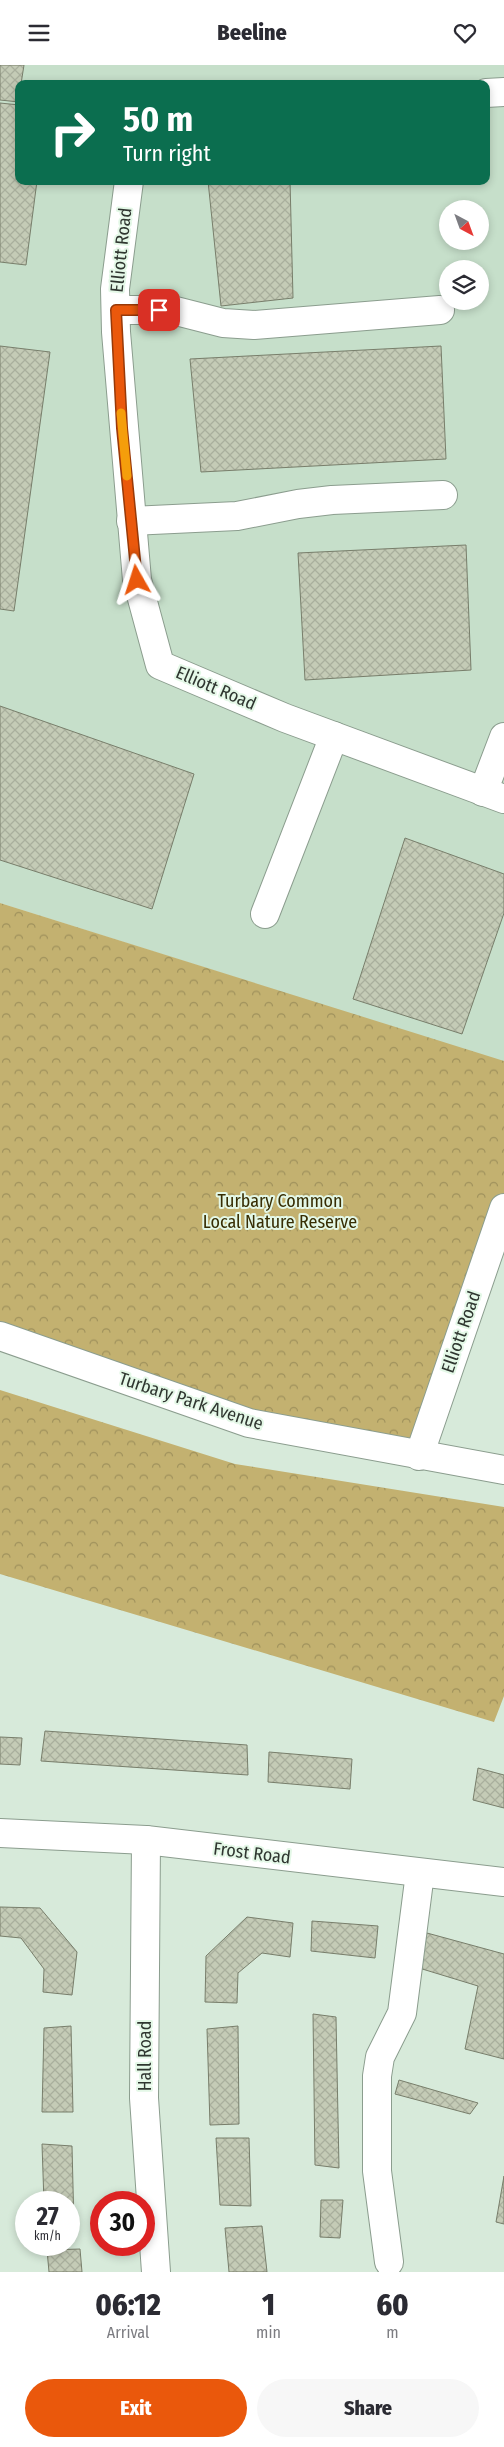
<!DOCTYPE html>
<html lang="en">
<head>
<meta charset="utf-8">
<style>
	body { margin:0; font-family:"Fira Sans Condensed",sans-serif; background:#f7f7f7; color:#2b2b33; height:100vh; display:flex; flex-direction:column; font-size:19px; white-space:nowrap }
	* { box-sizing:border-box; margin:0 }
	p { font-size:16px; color:#7c7c81 }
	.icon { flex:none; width:28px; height:28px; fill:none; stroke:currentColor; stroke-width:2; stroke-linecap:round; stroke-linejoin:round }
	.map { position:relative; height:2207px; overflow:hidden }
	.side { display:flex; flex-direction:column; background:#fff; flex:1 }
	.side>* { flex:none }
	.hud { position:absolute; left:15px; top:15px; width:475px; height:105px; border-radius:10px; box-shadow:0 2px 8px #0003; background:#0b6e4f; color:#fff; overflow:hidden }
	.needle { width:32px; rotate:139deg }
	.buttons { position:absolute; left:439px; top:135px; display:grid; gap:10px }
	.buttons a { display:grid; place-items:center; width:50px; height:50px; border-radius:50%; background:#fff; box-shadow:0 2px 8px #0003; font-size:25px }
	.speed { position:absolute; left:15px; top:2126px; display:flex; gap:10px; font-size:25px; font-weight:700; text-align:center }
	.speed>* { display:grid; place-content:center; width:65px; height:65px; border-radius:50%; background:#fff; box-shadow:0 2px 8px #0003; line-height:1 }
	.speed small { font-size:12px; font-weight:400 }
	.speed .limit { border:8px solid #d22; background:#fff; color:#111 }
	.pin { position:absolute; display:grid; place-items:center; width:42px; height:42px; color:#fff; margin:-21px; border-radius:10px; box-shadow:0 2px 8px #0006 }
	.me { position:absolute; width:55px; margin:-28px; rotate:354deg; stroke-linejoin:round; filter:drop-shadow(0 0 4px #0008) }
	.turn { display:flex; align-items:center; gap:18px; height:105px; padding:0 25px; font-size:22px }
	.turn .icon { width:65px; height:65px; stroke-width:2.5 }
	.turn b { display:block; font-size:35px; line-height:42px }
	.eta { display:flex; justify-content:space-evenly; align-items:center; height:85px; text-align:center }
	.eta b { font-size:30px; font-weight:800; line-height:35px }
	.cta { display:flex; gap:10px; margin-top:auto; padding:10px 25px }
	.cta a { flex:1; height:58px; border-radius:30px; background:#ea580c; color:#fff; font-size:20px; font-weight:800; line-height:58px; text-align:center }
	.cta a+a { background:#f7f7f7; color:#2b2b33 }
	header { display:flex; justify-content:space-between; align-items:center; height:65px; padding:0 25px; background:#fff; font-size:22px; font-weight:800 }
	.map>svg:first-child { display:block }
	.built { fill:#c6dfca; fill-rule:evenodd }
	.park { fill:url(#park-crowns) }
	.building { fill:url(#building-cross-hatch); stroke:#787e6b }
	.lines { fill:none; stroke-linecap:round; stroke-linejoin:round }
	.minor-casing { stroke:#8b9d8e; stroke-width:30 }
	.minor { stroke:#fff; stroke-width:28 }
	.route-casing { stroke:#983908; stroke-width:12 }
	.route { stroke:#ea580c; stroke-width:9 }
	.slow { stroke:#f59e0b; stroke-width:9 }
	.labels { text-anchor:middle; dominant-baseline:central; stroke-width:4; stroke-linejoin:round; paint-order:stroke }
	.street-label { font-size:18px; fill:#2f3630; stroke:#e4f8e7 }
	.park-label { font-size:18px; fill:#372d03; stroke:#e4f8e7 }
</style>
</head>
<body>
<header><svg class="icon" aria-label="menu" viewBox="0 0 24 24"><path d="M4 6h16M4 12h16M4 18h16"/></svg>Beeline<svg class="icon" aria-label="heart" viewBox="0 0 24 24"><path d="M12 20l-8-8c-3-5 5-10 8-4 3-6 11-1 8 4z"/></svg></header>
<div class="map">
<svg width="504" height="2207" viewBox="0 0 504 2207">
	<defs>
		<pattern id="park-crowns" width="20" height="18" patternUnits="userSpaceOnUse" patternTransform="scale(1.25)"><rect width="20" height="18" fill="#c3b170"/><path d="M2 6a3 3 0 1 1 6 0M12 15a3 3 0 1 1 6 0" fill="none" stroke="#9f915c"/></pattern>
		<pattern id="building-cross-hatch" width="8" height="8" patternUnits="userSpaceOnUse" patternTransform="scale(1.25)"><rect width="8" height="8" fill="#c4cbb6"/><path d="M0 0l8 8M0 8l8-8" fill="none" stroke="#a9af9d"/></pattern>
	</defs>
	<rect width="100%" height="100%" fill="#d7eada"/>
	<path class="built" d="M0,0H504V997L0,838ZM19,19H486V116H19ZM448,144H480V176H448ZM448,204H480V236H448Z"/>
	<g class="park">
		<polygon points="0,838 504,996 504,1143 419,1391 249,1358 0,1271"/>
		<polygon points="0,1325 235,1399 504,1442 504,1631 494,1657 0,1509"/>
	</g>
	<g class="building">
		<polygon points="0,0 24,0 21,19 19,19 19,37 0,35"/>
		<polygon points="0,38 19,40 19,116 37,116 26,200 0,197"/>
		<polygon points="208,116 290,116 293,233 221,241"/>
		<polygon points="0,281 50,287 14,546 0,544"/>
		<polygon points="441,281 446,394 201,407 190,294"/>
		<polygon points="466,480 471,605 305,615 298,488"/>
		<polygon points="0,641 194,709 152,844 0,795"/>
		<polygon points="405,773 504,809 504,848 462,969 353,934"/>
		<polygon points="45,1666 247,1680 248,1710 41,1696"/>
		<polygon points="0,1672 22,1673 20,1700 0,1699"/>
		<polygon points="269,1687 352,1694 350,1724 268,1717"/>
		<polygon points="478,1703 504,1710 504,1743 473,1735"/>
		<polygon points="0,1842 40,1843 77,1887 72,1930 43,1927 44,1904 21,1873 0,1871"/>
		<polygon points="247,1852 293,1858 290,1892 262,1888 238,1908 237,1938 205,1937 206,1891"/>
		<polygon points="312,1856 378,1861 375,1893 311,1886"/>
		<polygon points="427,1868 504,1889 504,1994 465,1984 478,1921 419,1903"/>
		<polygon points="313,1949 336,1952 339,2103 315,2100"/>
		<polygon points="71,1961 73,2047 42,2047 44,1963"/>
		<polygon points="238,1961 239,2059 210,2060 207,1964"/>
		<polygon points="399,2015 478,2038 470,2049 395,2029"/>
		<polygon points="216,2073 249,2073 251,2141 220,2140"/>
		<polygon points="42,2079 72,2081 74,2162 69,2163 69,2138 44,2138"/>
		<polygon points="504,2111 504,2159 496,2157"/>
		<polygon points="321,2135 343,2135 340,2173 320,2172"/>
		<polygon points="262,2161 267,2207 229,2207 225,2163"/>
		<polygon points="80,2184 82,2207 49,2207 47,2185"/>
	</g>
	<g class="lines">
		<g class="minor-casing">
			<g id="minor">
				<polyline points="486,28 504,27"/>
				<polyline points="129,116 115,224 116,267 137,515 160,600 285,653 504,734"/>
				<polyline points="116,245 172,245 223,258 254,260 440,245"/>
				<polyline points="131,456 237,451 298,439 332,435 443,430"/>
				<polyline points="483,727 504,672"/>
				<polyline points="265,849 334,671"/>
				<polyline points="0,1271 249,1358 504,1405"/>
				<polyline points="419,1391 504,1143"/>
				<polyline points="0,1768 146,1775 504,1817"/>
				<polyline points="146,1775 144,2033 156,2207"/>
				<polyline points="389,2197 377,2106 377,2011 380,1992 402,1948 420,1808"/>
			</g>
		</g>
		<use href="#minor" class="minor"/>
	</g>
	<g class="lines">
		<g class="route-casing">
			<polyline id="route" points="137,515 122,363 116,245 159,245"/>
		</g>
		<use href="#route" class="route"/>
		<polyline class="slow" points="121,348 127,411"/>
	</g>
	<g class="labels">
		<g class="street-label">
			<text transform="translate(121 185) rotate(-84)">Elliott Road</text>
			<text transform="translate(216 623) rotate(23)">Elliott Road</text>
			<text transform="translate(461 1267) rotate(-71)">Elliott Road</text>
			<text transform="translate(191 1336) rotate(18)">Turbary Park Avenue</text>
			<text transform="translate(252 1788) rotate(7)">Frost Road</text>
			<text transform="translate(145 1991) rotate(-90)">Hall Road</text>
		</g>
		<g class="park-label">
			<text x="280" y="1136">Turbary Common<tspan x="280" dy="21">Local Nature Reserve</tspan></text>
		</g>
	</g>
</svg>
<div class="buttons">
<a><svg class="needle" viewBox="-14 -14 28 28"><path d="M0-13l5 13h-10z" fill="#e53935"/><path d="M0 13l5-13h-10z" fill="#7c7c81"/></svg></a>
<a><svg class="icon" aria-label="layers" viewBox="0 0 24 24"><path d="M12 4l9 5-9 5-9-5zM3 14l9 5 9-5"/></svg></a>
</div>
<div class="speed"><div>27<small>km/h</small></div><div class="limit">30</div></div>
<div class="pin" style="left:159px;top:245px;background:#d93025"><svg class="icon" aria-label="arrive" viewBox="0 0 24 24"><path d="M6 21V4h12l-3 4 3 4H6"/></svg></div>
<svg class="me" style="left:137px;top:515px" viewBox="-20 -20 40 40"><path d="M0-17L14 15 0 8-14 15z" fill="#ea580c" stroke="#fff" stroke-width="4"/></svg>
<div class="hud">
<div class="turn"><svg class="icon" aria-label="right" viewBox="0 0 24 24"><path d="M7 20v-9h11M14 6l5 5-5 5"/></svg><div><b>50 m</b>Turn right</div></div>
</div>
</div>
<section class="side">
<div class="eta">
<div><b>06:12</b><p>Arrival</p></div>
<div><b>1</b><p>min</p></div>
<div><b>60</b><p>m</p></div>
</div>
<div class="cta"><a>Exit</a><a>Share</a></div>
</section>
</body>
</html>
